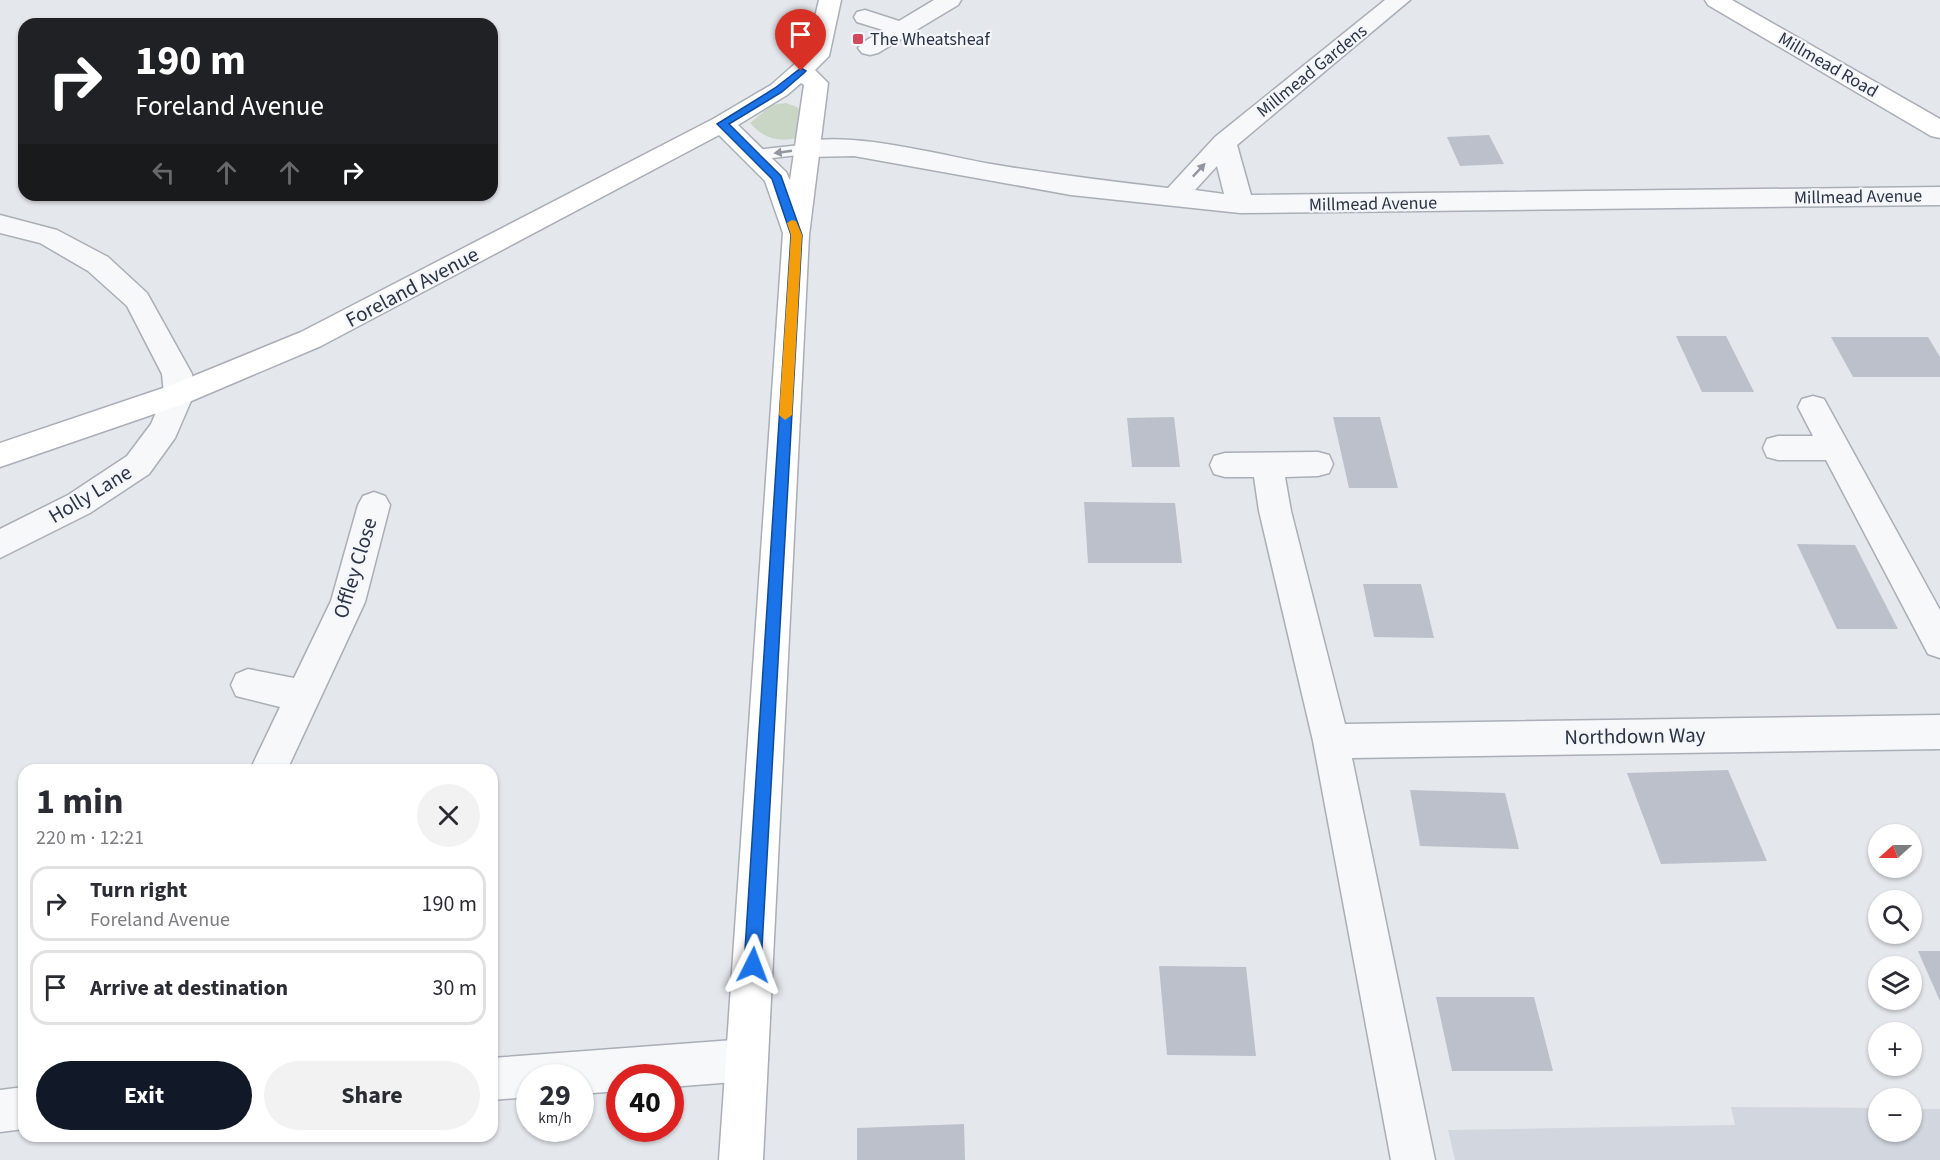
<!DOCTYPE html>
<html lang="en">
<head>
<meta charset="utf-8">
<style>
	body { margin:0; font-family:"Source Sans 3",sans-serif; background:#f2f2f3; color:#2b2b33; height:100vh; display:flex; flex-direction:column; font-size:22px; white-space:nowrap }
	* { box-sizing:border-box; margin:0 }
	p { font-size:20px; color:#7c7c81 }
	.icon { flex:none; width:33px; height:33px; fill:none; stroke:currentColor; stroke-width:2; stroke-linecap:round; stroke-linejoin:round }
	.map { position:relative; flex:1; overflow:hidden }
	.drawer { position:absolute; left:18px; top:764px; width:480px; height:378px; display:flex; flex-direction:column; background:#fff; border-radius:18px; box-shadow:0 2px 4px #0004 }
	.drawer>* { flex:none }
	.hud { position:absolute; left:18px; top:18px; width:480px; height:183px; border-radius:18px; box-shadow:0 2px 4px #0004; background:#202124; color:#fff; overflow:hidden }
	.needle { width:39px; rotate:249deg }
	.fabs { position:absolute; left:1868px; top:824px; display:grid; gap:12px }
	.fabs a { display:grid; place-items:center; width:54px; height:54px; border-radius:50%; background:#fff; box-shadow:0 2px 4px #0004; font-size:30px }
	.speed { position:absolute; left:516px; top:1064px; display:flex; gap:12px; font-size:30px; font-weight:700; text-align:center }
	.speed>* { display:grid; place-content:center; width:78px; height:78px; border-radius:50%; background:#fff; box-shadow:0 2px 4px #0004; line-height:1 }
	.speed small { font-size:15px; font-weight:400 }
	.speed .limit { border:9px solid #d22; background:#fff; color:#111 }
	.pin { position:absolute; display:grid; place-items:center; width:51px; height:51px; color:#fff; margin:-62px -26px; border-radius:50% 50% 50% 0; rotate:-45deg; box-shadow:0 0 6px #0007 }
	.pin .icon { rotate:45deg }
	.me { position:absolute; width:66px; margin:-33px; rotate:3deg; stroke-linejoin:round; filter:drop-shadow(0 0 4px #0008) }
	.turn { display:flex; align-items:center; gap:21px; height:126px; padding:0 18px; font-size:27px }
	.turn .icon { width:78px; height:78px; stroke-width:2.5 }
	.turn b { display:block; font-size:42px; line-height:51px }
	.lanes { display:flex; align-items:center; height:57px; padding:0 18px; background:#0003; justify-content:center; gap:30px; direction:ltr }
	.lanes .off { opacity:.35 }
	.round { display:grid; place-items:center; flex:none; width:63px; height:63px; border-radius:32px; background:#f2f2f3 }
	.head { display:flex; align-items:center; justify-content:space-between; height:102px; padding:0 18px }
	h1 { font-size:36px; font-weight:700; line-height:45px }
	.action { display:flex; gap:12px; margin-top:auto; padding:12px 18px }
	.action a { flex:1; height:69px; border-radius:36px; background:#111827; color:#fff; font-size:24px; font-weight:700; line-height:69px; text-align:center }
	.action a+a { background:#f2f2f3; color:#2b2b33 }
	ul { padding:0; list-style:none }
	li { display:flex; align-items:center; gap:18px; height:75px; margin:0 12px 9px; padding:0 6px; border:3px solid #e1e1e2; border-radius:18px }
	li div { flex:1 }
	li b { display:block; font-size:22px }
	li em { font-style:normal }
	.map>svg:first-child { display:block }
	.built { fill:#d2d6de }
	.green { fill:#c9d6c5 }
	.building { fill:#bbc0ca }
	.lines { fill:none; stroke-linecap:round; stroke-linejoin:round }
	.lane-casing { stroke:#a9aeb7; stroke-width:3 }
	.street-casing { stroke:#a9aeb7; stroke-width:3 }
	.secondary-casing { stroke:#a9aeb7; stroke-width:3 }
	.lane { fill:#f7f8fa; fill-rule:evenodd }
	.street { fill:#f7f8fa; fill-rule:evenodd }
	.secondary { fill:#fff; fill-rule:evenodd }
	.oneway { fill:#9196a0 }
	.route { fill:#1a73e8; stroke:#114b97; stroke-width:1.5 }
	.slow { fill:#f59e0b }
	.poi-dot { fill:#d1495b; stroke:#f4f6f9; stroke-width:2 }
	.labels { text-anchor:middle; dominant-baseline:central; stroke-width:4.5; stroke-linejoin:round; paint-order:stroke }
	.far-poi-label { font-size:18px; fill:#2b3445; stroke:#f4f6f9; text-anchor:start }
	.far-street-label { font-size:18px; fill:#2b3445; stroke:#f4f6f9 }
	.street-label { font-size:21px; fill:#2b3445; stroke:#f4f6f9 }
</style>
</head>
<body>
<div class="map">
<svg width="1940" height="1160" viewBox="0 0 1940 1160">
	<rect width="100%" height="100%" fill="#e4e7ec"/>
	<polygon class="built" points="1731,1107 1878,1108 1878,1131 1911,1131 1911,1109 1940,1109 1940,1160 1455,1160 1448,1130 1735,1125"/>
	<path class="green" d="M786,103L797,107L803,112L800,137C780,143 764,139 750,123L772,105Z"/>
	<g class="building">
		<polygon points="1489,135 1504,164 1460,166 1447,137"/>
		<polygon points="1676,336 1726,336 1754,392 1702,392"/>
		<polygon points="1831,337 1928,337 1940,357 1940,377 1853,377"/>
		<polygon points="1174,417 1180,467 1132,467 1127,418"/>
		<polygon points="1333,417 1380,417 1398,488 1349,488"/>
		<polygon points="1084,502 1175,503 1182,563 1088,563"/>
		<polygon points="1797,544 1855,545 1898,629 1837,629"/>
		<polygon points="1363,584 1421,584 1434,638 1374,637"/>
		<polygon points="1728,770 1767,861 1661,864 1627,773"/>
		<polygon points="1410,790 1505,793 1519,849 1420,846"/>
		<polygon points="1918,951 1940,951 1940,1001"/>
		<polygon points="1159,966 1246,967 1256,1056 1167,1055"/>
		<polygon points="1436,997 1534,997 1553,1071 1452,1071"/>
		<polygon points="964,1124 965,1160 857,1160 857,1128"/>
	</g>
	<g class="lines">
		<g class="lane-casing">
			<polygon id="lane" points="809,144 817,149 815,153 756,160 748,155 756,150"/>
		</g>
		<g class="street-casing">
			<g id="street">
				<polygon points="934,0 961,0 958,5 878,53 870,55 862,53 858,48 862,43 883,30 857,22 854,17 857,12 865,10 899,21"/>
				<path d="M1385,0H1410L1237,145L1251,195L1940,187V205L1240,213L1071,195L854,156L809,157L800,155L797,149L800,143C848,130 940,155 991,164C1050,174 1108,181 1168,188L1215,137ZM1217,166L1224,194L1195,190Z"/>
				<polygon points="0,215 57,230 108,257 147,293 192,374 194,394 175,438 149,474 90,513 0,558 0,529 68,495 127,456 151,424 164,394 162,374 127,306 88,271 40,243 0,233"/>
				<polygon points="1813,396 1824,399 1940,610 1940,658 1928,654 1826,460 1778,460 1767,457 1763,448 1767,439 1778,436 1813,436 1798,407 1802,399"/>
				<polygon points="1318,452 1329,455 1333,464 1329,473 1318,476 1285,477 1291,511 1345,724 1940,715 1940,749 1352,758 1435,1160 1391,1160 1313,741 1259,511 1254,477 1225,477 1214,474 1210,465 1214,456 1225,453"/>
				<polygon points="374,492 385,496 390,505 365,602 287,770 250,770 280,707 236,696 231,685 236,674 248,669 294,678 331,601 358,505 363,496"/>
				<polygon points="747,1039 762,1045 768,1060 762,1075 747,1081 670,1087 670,1077 620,1077 620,1091 580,1094 580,1077 530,1077 530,1097 492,1100 492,1058"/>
				<polygon points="24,1087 24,1129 0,1132 0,1090"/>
			</g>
		</g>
		<g class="secondary-casing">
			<g id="secondary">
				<path d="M819,0H841L829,56L815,70L828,83L809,235L763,1160H719L783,233L765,181L719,135L321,346L189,402L0,467V443L169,386L301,332L713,119L771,85L806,54ZM801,83L804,85L790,180L786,172L738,125L787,95Z"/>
				<polygon points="1705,0 1732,0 1940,119 1940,138 1931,136 1708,5"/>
			</g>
		</g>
		<use href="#lane" class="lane"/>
		<use href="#street" class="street"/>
		<use href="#secondary" class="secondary"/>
	</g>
	<defs><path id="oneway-solid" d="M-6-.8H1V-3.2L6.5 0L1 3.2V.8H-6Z" transform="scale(1.5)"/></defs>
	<g class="oneway">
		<use href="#oneway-solid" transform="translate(783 152) rotate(172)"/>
		<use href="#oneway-solid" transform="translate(1199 170) rotate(-47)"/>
	</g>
	<polygon class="route" points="801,68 806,71 804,73 782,92 729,124 781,176 802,235 761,965 758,971 753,974 747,971 744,965 791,235 772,179 717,124 775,88"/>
	<polygon class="slow" points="792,220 796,221 802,235 792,415 785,420 779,415 791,235 787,223"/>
	<rect class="poi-dot" x="852" y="33" width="12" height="12" rx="3"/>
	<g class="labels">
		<g class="far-poi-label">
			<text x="870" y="39">The Wheatsheaf</text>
		</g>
		<g class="far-street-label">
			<text transform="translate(1828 65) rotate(30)">Millmead Road</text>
			<text transform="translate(1312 71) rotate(-39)">Millmead Gardens</text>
			<text transform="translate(1858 197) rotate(-1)">Millmead Avenue</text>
			<text transform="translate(1373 204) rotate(-1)">Millmead Avenue</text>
		</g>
		<g class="street-label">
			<text transform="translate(412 287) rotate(-28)">Foreland Avenue</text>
			<text transform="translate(90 494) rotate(-31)">Holly Lane</text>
			<text transform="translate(355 568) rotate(-73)">Offley Close</text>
			<text transform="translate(1635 736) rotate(-1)">Northdown Way</text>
		</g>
	</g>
</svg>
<div class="fabs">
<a><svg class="needle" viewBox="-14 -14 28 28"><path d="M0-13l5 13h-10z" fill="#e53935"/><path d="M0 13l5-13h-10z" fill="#7c7c81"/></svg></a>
<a><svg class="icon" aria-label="search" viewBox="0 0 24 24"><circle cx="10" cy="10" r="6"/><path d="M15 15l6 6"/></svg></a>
<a><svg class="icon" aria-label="layers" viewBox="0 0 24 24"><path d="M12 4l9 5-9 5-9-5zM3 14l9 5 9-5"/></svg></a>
<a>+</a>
<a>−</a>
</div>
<div class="speed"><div>29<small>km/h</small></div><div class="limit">40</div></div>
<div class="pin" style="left:801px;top:71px;background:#d93025"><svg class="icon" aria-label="arrive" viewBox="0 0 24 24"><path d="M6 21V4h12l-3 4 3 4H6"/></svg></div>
<svg class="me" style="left:753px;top:965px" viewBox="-20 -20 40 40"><path d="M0-17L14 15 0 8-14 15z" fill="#1a73e8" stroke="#fff" stroke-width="4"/></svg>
<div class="hud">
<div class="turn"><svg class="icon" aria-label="right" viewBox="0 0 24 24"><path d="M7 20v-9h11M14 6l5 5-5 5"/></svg><div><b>190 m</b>Foreland Avenue</div></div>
<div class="lanes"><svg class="icon off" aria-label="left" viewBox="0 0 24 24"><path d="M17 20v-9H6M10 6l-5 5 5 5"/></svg><svg class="icon off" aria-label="ahead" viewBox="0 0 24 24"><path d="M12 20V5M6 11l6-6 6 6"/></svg><svg class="icon off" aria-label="ahead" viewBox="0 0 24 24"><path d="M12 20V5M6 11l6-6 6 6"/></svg><svg class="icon" aria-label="right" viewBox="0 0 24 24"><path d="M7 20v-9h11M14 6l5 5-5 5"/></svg></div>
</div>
<section class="drawer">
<div class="head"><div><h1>1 min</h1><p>220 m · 12:21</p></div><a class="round"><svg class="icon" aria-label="close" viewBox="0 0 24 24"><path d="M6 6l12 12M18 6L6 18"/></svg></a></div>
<ul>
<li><svg class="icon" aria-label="right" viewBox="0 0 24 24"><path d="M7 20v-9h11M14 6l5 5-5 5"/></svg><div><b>Turn right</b><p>Foreland Avenue</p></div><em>190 m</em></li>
<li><svg class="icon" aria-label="arrive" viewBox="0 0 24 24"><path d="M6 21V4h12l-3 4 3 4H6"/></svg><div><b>Arrive at destination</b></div><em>30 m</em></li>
</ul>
<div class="action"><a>Exit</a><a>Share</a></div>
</section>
</div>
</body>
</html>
